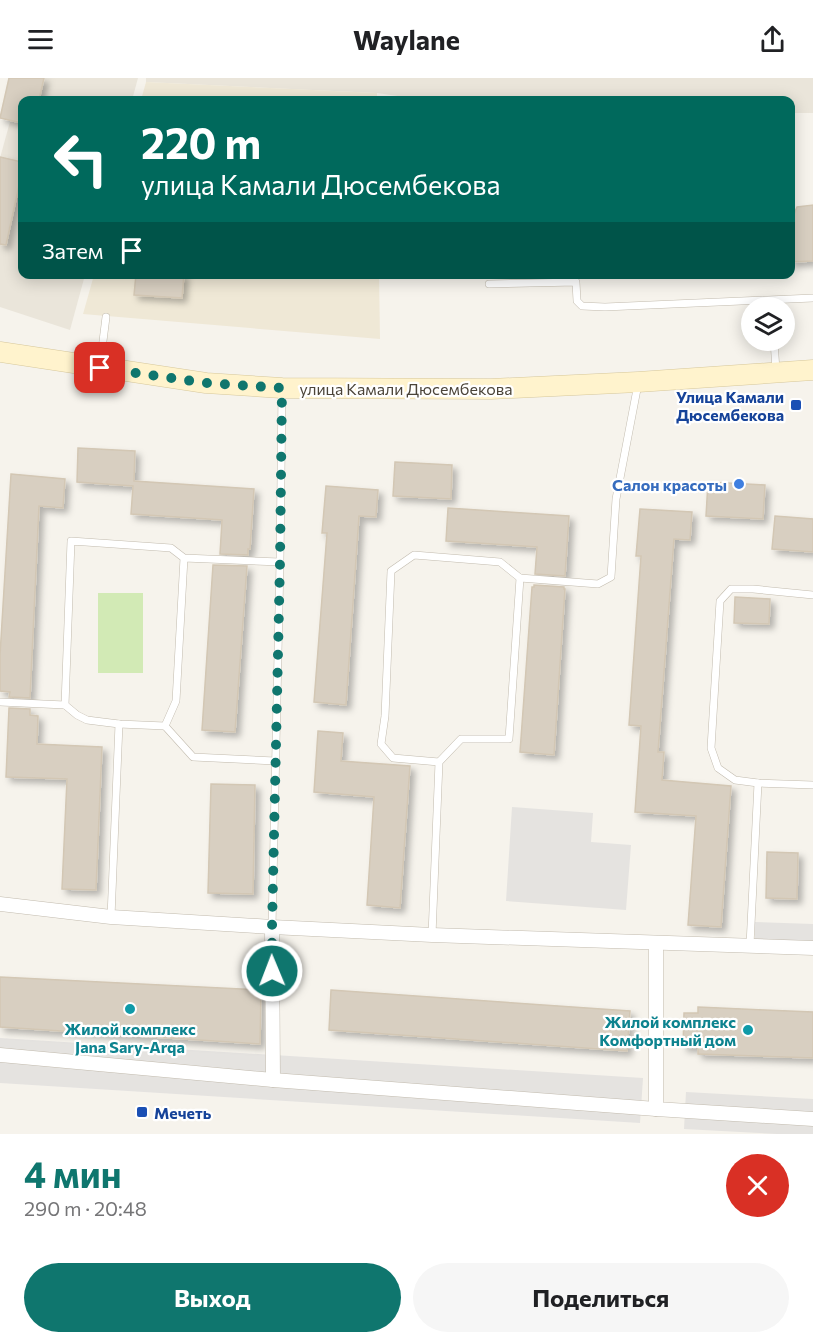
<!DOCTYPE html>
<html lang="ru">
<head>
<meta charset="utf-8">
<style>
	body { margin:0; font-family:Commissioner,sans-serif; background:#f6f6f6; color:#202124; height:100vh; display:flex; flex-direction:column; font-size:22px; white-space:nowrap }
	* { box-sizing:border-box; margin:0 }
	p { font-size:20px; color:#757577 }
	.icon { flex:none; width:33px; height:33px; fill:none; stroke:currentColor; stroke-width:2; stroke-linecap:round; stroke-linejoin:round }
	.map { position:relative; height:1056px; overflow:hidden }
	.sheet { display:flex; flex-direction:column; background:#fff; flex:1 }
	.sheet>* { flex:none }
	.guide { position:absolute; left:18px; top:18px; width:777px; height:183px; border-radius:12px; box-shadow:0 3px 15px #0003; background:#00695c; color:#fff; overflow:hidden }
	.controls { position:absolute; left:741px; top:219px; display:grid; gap:12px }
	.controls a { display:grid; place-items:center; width:54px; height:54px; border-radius:50%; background:#fff; box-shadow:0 3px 15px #0003; font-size:30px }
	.pin { position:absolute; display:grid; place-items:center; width:51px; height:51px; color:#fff; margin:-26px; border-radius:12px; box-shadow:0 3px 9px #0006 }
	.me { position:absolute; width:66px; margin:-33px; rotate:359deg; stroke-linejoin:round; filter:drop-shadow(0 0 4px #0008) }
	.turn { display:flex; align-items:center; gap:21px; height:126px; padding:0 24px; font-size:27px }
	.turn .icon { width:78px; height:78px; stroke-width:2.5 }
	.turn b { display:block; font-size:42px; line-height:51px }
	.then { display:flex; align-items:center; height:57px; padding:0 24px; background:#0003; gap:12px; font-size:22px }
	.round { display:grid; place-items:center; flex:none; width:63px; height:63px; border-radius:32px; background:#f6f6f6 }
	.headline { display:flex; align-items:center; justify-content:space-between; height:102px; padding:0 24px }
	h1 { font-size:36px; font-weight:700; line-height:45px; color:#0f766e }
	.cta { display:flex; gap:12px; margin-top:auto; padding:12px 24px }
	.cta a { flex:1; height:69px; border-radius:36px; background:#0f766e; color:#fff; font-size:24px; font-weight:700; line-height:69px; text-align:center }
	.cta a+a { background:#f6f6f6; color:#202124 }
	header { display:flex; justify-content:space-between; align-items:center; height:78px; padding:0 24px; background:#fff; font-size:27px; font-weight:700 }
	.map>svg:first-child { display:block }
	.residential { fill:#eae5da }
	.education { fill:#efe8d6 }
	.green { fill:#d2eab5 }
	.parking { fill:#e5e3e0 }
	.building { fill:#d8cfc1; stroke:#d3c7b4; stroke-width:1.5; filter:url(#shadow) }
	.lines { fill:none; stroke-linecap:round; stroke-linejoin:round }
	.lane-casing { stroke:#c2bbae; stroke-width:8 }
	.street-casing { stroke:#c2bbae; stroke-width:15 }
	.secondary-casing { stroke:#d6c79b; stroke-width:21 }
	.lane { stroke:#fff; stroke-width:7 }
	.street { stroke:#fff; stroke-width:14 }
	.secondary { stroke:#fff3cd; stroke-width:20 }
	.route { stroke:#0f766e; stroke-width:10; stroke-dasharray:0 18 }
	.transit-dot { fill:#1a4fb4; stroke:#fff; stroke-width:2 }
	.shop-dot { fill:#3f7fe0; stroke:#fff; stroke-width:2 }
	.culture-dot { fill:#0f9aa8; stroke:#fff; stroke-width:2 }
	.labels { text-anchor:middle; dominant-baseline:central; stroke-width:4.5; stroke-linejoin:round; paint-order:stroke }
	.street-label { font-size:16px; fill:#4b4439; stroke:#fff }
	.transit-label { font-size:16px; font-weight:bold; fill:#164399; stroke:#fff; text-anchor:end }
	.shop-label { font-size:16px; font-weight:bold; fill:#366cbe; stroke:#fff; text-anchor:end }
	.culture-label { font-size:16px; font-weight:bold; fill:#0d838f; stroke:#fff; text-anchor:end }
</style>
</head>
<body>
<header><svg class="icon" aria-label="menu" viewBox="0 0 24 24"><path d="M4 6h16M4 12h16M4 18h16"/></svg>Waylane<svg class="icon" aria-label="share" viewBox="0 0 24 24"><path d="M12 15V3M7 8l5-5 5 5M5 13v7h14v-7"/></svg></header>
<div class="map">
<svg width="813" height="1056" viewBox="0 0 813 1056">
	<defs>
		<filter id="shadow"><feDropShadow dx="4.5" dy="4.5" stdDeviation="3" flood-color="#0004"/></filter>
	</defs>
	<rect width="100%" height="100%" fill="#f6f3ec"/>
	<g class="residential">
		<polygon points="22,0 138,0 132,22 22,22 22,196 85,197 70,252 0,229 0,80"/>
		<polygon points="146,0 813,0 813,35 791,35 790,22 425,22 377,15 146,4"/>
	</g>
	<g class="education">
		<polygon points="146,4 377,15 377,22 141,22"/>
		<polygon points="94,197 379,197 380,261 83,236"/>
	</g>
	<rect class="green" x="98" y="515" width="45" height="80"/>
	<g class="parking">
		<polygon points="512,729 593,735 591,764 631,767 626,832 506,823"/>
		<polygon points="755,844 813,846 813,866 755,864"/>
		<polygon points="0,960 643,1000 640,1045 0,1005"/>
		<polygon points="686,1014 813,1021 813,1056 777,1056 684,1051"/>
	</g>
	<g class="building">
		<polygon points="9,0 44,0 39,22 22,22 22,45 0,40"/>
		<polygon points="0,79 22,84 22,94 6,167 0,166"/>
		<polygon points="813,127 813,183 790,184 790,146 797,129"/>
		<polygon points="136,196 184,196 182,220 134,217"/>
		<polygon points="78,370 135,373 134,403 254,411 250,471 248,471 248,477 220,476 222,442 131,436 133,408 77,404"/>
		<polygon points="395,384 452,387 451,421 393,418"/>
		<polygon points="11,396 65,401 63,430 39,428 30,620 9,619 10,614 0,613 0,577"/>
		<polygon points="708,404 765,407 763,441 706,438"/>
		<polygon points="326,408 378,412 376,439 359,438 346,627 314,624 327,455 322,455"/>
		<polygon points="448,430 569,438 565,498 535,496 537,469 446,463"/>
		<polygon points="640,431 692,434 690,462 674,461 658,674 664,674 662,702 731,708 721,849 688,847 696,738 635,734 641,648 629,647 641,478 636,478"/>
		<polygon points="775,438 813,441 813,474 772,471"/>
		<polygon points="213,487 247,488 235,654 202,652"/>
		<polygon points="534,507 564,509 564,511 565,511 554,677 520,674 532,509 534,509"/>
		<polygon points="735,519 770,521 769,546 734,545"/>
		<polygon points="9,630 30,631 30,637 38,638 37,666 102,669 96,812 62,811 67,701 6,699"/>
		<polygon points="318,653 343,655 341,683 410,688 400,830 367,827 374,719 314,714"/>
		<polygon points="211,706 255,707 253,816 208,815"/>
		<polygon points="767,774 798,775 797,821 766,820"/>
		<polygon points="0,899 261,912 260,966 0,949"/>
		<polygon points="331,912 630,933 627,973 329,952"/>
		<polygon points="698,929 813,934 813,980 698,976 698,969 683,969 684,935 698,935"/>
	</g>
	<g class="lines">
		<g class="lane-casing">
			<g id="lane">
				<polyline points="489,206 576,204 577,223 582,228 605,229 813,220"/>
				<polyline points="774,262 776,293"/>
				<polyline points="100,287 106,239"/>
				<polyline points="184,480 176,623 165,648 119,646 87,642 77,637 65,627 71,463 171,470 184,480 280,484"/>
				<polyline points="520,500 598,506 611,499 616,421 638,306"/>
				<polyline points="813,517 753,511 731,511 720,523 711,670 718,690 735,702 758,705 813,707"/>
				<polyline points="0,624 65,627"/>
				<polyline points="165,648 193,679 275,683"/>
				<polyline points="111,839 119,646"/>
				<polyline points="272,849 280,484 282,312"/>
				<polyline points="432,857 439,684 393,680 381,666 385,638 391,493 414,477 500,484 520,500 509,661 461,661 439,684"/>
				<polyline points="750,867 758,705"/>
			</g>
		</g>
		<g class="street-casing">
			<g id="street">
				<polyline points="0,826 111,839 272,849 432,857 813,870"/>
				<polyline points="272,849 273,1002"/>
				<polyline points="656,865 656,1031 813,1041"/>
				<polyline points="0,977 273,1002 656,1031"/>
			</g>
		</g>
		<g class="secondary-casing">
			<polyline id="secondary" points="0,274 206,305 282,310 491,311 638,304 813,292"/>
		</g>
		<use href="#lane" class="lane"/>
		<use href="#street" class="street"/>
		<use href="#secondary" class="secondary"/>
	</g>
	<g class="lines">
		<polyline class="route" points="100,290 206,305 282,310 280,484 272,849 272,893"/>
	</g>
	<g class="transit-dot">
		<rect x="790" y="321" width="12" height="12" rx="3"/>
		<rect x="136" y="1028" width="12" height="12" rx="3"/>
	</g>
	<circle class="shop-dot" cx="739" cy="406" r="6"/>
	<g class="culture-dot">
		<circle cx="130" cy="931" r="6"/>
		<circle cx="748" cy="952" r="6"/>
	</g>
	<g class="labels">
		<g class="street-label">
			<text x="406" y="310">улица Камали Дюсембекова</text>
		</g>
		<g class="transit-label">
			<text x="784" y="318">Улица Камали<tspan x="784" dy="18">Дюсембекова</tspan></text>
			<text x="154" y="1034" text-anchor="start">Мечеть</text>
		</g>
		<g class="shop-label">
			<text x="727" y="406">Салон красоты</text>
		</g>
		<g class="culture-label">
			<text x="736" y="943">Жилой комплекс<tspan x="736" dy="18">Комфортный дом</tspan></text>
			<text x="130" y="950" text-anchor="middle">Жилой комплекс<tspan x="130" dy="18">Jana Sary-Arqa</tspan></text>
		</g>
	</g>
</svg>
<div class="controls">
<a><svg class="icon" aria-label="layers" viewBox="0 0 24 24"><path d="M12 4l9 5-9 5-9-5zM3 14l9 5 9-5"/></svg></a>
</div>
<div class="pin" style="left:100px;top:290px;background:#d93025"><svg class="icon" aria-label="arrive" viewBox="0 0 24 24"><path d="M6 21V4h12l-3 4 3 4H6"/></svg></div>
<svg class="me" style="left:272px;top:893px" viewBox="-20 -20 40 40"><circle r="17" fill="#0f766e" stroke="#fff" stroke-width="3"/><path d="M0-11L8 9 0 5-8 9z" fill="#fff"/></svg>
<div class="guide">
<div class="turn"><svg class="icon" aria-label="left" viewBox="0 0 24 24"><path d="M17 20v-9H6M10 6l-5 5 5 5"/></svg><div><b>220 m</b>улица Камали Дюсембекова</div></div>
<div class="then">Затем<svg class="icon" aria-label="arrive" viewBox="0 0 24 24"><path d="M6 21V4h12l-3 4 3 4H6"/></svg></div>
</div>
</div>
<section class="sheet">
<div class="headline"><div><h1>4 мин</h1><p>290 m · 20:48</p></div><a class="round" style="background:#d93025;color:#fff"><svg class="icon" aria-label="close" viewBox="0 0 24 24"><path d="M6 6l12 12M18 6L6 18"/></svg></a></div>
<div class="cta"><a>Выход</a><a>Поделиться</a></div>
</section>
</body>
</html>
